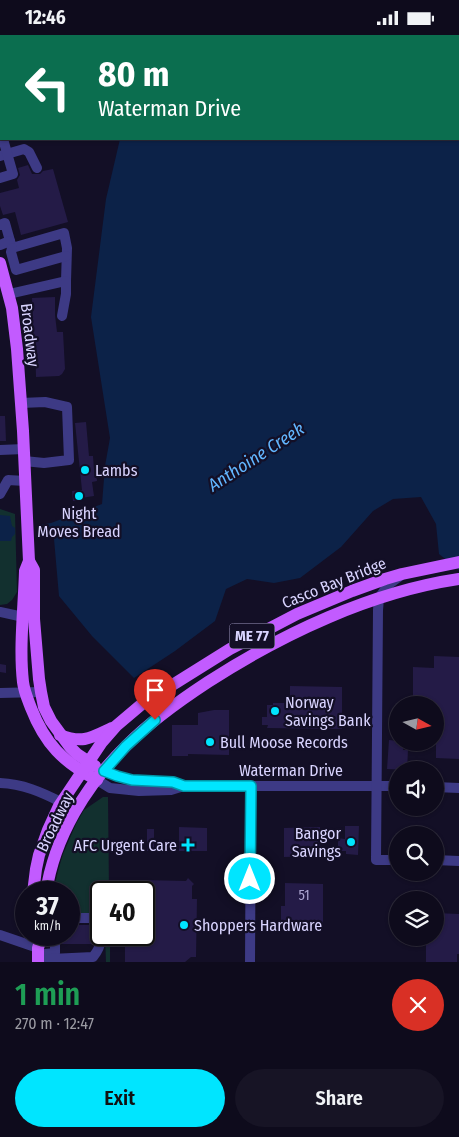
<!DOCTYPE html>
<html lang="en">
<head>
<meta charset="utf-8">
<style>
	body { margin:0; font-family:"Fira Sans Condensed",sans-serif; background:#171425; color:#f1f3f6; height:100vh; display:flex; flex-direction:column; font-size:19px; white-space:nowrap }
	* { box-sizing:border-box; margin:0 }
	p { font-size:16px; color:#9b9ba3 }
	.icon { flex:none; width:28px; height:28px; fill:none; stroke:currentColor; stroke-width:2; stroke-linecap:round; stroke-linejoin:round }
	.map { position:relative; height:927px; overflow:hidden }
	.drawer { display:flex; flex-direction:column; background:#0e0b1c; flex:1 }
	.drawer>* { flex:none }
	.hud { position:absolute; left:0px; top:0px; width:460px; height:105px; box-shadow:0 1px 4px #0004,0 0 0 1px #2e2b3b; background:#0b6e4f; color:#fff; overflow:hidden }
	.needle { width:32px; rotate:98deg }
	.tools { position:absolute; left:389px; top:661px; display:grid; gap:10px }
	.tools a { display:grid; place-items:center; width:55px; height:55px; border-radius:50%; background:#0e0b1c; box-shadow:0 1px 4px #0004,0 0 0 1px #2e2b3b; font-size:25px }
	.speed { position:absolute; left:15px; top:846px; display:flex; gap:10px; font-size:25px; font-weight:700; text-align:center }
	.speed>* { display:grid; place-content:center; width:65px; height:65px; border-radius:50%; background:#0e0b1c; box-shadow:0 1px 4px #0004,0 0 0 1px #2e2b3b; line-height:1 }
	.speed small { font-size:12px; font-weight:400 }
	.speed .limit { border:2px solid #111; border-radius:8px; background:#fff; color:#111 }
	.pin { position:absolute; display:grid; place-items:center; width:42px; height:42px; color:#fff; margin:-51px -21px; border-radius:50% 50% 50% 0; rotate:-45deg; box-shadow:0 0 5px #0007 }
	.pin .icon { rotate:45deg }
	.me { position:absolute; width:55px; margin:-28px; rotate:0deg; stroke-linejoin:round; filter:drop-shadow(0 0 4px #0008) }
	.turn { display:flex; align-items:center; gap:18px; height:105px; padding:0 15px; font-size:22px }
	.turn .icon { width:65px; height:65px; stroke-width:2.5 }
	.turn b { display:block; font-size:35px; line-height:42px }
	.round { display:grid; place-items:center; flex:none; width:52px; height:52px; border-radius:26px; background:#171425 }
	.summary { display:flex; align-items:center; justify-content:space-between; height:85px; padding:0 15px }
	h1 { font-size:30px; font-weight:600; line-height:38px; color:#1e9e55 }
	.button { display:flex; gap:10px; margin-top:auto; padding:10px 15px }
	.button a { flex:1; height:58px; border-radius:30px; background:#00e5ff; color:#111; font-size:20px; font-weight:600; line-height:58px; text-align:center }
	.button a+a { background:#171425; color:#f1f3f6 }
	.status { display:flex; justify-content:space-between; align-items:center; height:35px; padding:0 25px; background:#0e0b1c; direction:ltr }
	.status svg { height:14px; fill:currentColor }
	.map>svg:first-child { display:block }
	.green { fill:#12302f }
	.water { fill:#0c2248 }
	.building { fill:#241b47 }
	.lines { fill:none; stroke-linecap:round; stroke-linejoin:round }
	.minor { stroke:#3d3a85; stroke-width:10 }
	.major { stroke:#c25bff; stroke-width:12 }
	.route-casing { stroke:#0095a6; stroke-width:12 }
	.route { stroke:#00e5ff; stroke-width:9 }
	.poi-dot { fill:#00e5ff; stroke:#130f26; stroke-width:2 }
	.labels { text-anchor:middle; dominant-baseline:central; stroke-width:4.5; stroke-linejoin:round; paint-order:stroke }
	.number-label { font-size:14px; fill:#aca6d1 }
	.shield { fill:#130f26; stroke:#9e99be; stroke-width:1 }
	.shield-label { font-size:15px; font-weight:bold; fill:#d9d4ff }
	.street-label { font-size:16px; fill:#d9d4ff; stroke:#130f26 }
	.poi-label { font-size:16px; fill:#d9d4ff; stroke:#130f26; text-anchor:start }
	.water-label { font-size:18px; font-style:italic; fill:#62b6ff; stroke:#130f26 }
</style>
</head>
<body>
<div class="status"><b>12:46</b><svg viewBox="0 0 49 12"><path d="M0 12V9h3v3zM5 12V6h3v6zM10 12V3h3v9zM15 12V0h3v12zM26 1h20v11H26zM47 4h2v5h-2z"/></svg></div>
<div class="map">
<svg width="459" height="927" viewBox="0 0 459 927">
	<rect width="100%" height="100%" fill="#130f26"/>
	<g class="green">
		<polygon points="0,474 15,479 17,557 12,565 7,569 0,570"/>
		<polygon points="103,762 108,762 109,857 101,858 101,879 69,879 69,858 53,858 58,836 63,819 76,789 84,775"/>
		<polygon points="105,900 110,900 110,927 106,927"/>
	</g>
	<g class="water">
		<polygon points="106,0 459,0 459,535 439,519 436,489 421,462 393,464 373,476 341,512 300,543 274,548 247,544 226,554 215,586 175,616 134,643 92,601 59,561 54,504 49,501 40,501 39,490 51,488 102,469 105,431 110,403 91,282 106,164 120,104 459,104 459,1 106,1"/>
		<polygon points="0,480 10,481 12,491 15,493 15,499 12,502 11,506 0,506"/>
	</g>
	<g class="building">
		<polygon points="28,130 32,139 40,139 43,136 53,134 68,187 21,200 15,177 3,180 0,171 0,158 19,153 17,145 20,140 18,133"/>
		<polygon points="55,262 55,280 57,297 63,297 65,334 62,339 59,341 36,342 35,306 29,307 29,297 33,297 32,263"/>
		<polygon points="0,381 5,381 6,406 0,406"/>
		<polygon points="86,387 89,421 93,421 94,435 96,435 97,446 92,447 94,461 81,463 82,465 73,466 72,456 82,455 75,388"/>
		<polygon points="434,621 459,622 459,724 436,723 436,692 435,692 435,670 413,670 413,632 434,633"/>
		<polygon points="0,629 6,630 6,638 0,637"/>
		<polygon points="290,651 342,652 342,694 267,693 268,690 262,690 262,682 267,682 267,670 273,670 273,668 290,668"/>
		<polygon points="214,675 229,675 229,720 188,719 188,721 172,721 172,690 198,690 198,678"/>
		<polygon points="389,705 398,706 398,708 399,708 399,710 404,710 403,715 408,715 407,735 387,734"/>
		<polygon points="345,791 359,791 358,820 346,819 346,816 338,816 338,803 345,804"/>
		<polygon points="179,792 207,793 207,816 179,816"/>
		<polygon points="320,792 320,821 284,822 284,793"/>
		<rect x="147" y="794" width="7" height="22"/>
		<polygon points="188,843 194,849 192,851 192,864 197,864 196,922 191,922 185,927 125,927 125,900 144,900 144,858 141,858 142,845 186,846"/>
		<polygon points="285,848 323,849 323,889 289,889 289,892 281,892 281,871 285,871"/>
		<polygon points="435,878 459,879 459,919 457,919 457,927 426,927 426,902 435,902"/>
		<polygon points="69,890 92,890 92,909 62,909 62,900 69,900"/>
	</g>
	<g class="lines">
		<g class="minor">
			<polyline points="8,1 11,0"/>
			<polyline points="0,54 1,54"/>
			<polyline points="0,121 24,114 29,117 37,133"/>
			<polyline points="0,143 13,139 3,104"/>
			<polyline points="0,190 5,188 12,213 64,198 67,213 66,246 9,259"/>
			<polyline points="0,210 10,206"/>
			<polyline points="12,213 11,217 16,235 66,221"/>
			<polyline points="62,281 66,259 66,246"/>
			<polyline points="21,368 45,367 67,372 69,425 44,428 24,426"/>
			<polyline points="0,415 24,414"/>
			<polyline points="0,459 8,445 25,446"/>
			<polyline points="0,577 28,583"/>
			<polyline points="0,658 41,657"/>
			<path d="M104,736C113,740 122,743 131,745C149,747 167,745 184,751"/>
			<polyline points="97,745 110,753 139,756 171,755 184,751 398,751"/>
			<path d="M0,748C23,749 41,757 61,767"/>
			<polyline points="435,752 459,753"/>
			<polyline points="398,825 376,825 378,575 379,563 388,550 400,541"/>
			<polyline points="435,825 459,826"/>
			<polyline points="0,900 38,913"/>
			<polyline points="45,919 55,918 55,900"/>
			<path d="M38,927L51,924L93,922C103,910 102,900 99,886L94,883H69"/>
			<polyline points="250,927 251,751"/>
		</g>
		<g class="major">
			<path d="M0,228L12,273L17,314L23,396L29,526L25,536C24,572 19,612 23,647C24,656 28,665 31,673C45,709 63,727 97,745"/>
			<polyline points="29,526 34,535 34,584 39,644 41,657 44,672 51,686 70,712 77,719 95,731"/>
			<path d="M60,700C83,709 91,703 112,693"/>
			<polyline points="33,858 36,834 39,820 48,795 59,771 102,707 116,691 142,669 230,614 297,579 352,556 385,544 402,539 459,527"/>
			<path d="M46,858C54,802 87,749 127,710C151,686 179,666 208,647C282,599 371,557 459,544"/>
			<polyline points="38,927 38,913 42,900"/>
		</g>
	</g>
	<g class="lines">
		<g class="route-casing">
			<polyline id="route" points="155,685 126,711 104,736 117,741 132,745 173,747 184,751 251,751 250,844"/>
		</g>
		<use href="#route" class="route"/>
	</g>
	<g class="poi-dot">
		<circle cx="85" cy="435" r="5"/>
		<circle cx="79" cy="461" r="5"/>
		<circle cx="275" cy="676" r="5"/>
		<circle cx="210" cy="707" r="5"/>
		<circle cx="351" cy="807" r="5"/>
		<path d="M185.5 802.5h5v5h5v5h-5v5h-5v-5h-5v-5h5z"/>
		<circle cx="184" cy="890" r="5"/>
	</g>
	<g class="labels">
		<g class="number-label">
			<text x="304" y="860">51</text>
		</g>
		<rect class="shield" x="229.5" y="588.5" width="45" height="25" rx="4"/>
		<g class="shield-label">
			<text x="252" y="601">ME 77</text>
		</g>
		<g class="street-label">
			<text transform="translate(30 300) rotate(83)">Broadway</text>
			<text transform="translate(334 548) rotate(-22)">Casco Bay Bridge</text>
			<text x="291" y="735">Waterman Drive</text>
			<text transform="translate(55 787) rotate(-64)">Broadway</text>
		</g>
		<g class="poi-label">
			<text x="95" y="435">Lambs</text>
			<text x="79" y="478" text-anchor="middle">Night<tspan x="79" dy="18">Moves Bread</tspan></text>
			<text x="285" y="667">Norway<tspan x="285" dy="18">Savings Bank</tspan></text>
			<text x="220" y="707">Bull Moose Records</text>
			<text x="341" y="798" text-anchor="end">Bangor<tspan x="341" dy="18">Savings</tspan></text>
			<text x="177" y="810" text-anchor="end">AFC Urgent Care</text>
			<text x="194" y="890">Shoppers Hardware</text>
		</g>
		<g class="water-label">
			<text transform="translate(256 422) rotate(-33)">Anthoine Creek</text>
		</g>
	</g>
</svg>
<div class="tools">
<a><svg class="needle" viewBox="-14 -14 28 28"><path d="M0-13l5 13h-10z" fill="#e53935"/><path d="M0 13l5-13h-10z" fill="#9b9ba3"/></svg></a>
<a><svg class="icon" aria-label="sound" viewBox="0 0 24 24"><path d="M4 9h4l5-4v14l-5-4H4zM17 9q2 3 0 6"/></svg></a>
<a><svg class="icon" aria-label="search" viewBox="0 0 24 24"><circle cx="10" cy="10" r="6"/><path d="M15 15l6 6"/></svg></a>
<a><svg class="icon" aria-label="layers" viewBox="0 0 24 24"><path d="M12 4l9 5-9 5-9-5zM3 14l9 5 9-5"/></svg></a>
</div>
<div class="speed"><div>37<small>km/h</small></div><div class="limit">40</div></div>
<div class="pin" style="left:155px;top:685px;background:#d93025"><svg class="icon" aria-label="arrive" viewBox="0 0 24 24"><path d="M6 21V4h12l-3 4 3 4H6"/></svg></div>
<svg class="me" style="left:250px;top:844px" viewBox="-20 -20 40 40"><circle r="17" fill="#00e5ff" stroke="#fff" stroke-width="3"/><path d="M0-11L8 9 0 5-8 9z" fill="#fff"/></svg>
<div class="hud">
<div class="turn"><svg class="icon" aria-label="left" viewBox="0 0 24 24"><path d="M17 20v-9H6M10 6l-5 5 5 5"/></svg><div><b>80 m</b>Waterman Drive</div></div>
</div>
</div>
<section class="drawer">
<div class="summary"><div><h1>1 min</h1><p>270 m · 12:47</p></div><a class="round" style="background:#d93025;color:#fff"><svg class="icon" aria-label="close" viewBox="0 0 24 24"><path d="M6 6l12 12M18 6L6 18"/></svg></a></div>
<div class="button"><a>Exit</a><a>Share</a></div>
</section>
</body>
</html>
